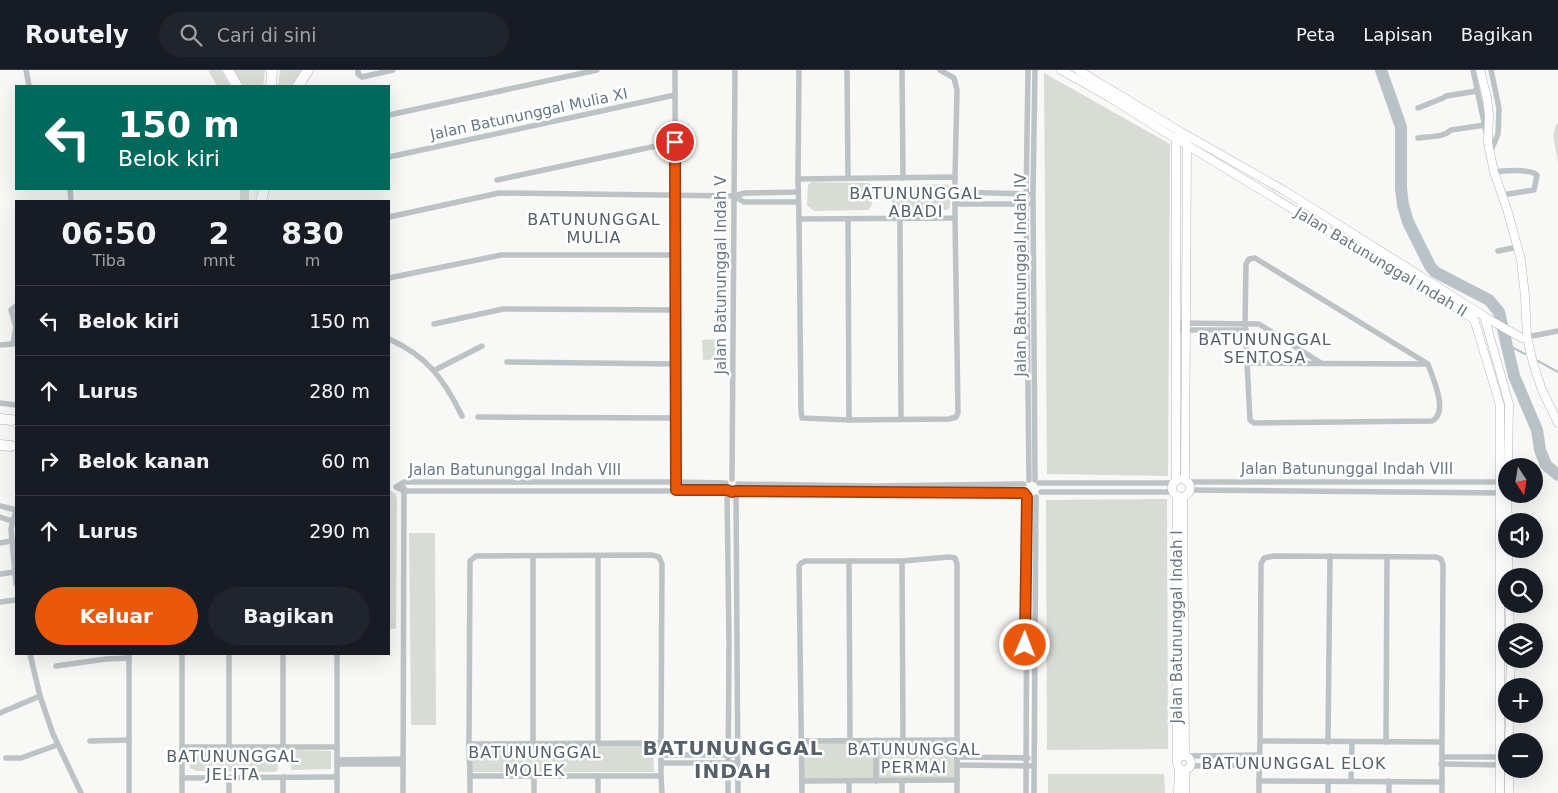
<!DOCTYPE html>
<html lang="id">
<head>
<meta charset="utf-8">
<style>
	body { margin:0; font-family:"DejaVu Sans",sans-serif; background:#20242c; color:#f1f3f6; height:100vh; display:flex; flex-direction:column; font-size:19px; white-space:nowrap }
	* { box-sizing:border-box; margin:0 }
	p { font-size:16px; color:#9ea1a6 }
	.icon { flex:none; width:28px; height:28px; fill:none; stroke:currentColor; stroke-width:2; stroke-linecap:round; stroke-linejoin:round }
	.map { position:relative; flex:1; overflow:hidden }
	.drawer { position:absolute; left:15px; top:130px; width:375px; height:455px; display:flex; flex-direction:column; background:#171b24; border-radius:0px; box-shadow:0 5px 20px #0002 }
	.drawer>* { flex:none }
	.banner { position:absolute; left:15px; top:15px; width:375px; height:105px; border-radius:0px; box-shadow:0 5px 20px #0002; background:#00695c; color:#fff; overflow:hidden }
	.needle { width:32px; rotate:168deg }
	.tools { position:absolute; left:1498px; top:388px; display:grid; gap:10px }
	.tools a { display:grid; place-items:center; width:45px; height:45px; border-radius:50%; background:#171b24; box-shadow:0 5px 20px #0002; font-size:25px }
	.pin { position:absolute; display:grid; place-items:center; width:42px; height:42px; color:#fff; margin:-21px; border:2px solid #fff; border-radius:50%; box-shadow:0 1px 5px #0007 }
	.me { position:absolute; width:55px; margin:-28px; rotate:1deg; stroke-linejoin:round; filter:drop-shadow(0 0 4px #0008) }
	.turn { display:flex; align-items:center; gap:18px; height:105px; padding:0 20px; font-size:22px }
	.turn .icon { width:65px; height:65px; stroke-width:2.5 }
	.turn b { display:block; font-size:35px; line-height:42px }
	.eta { display:flex; justify-content:space-evenly; align-items:center; height:85px; text-align:center }
	.eta b { font-size:30px; font-weight:800; line-height:35px }
	.cta { display:flex; gap:10px; margin-top:auto; padding:10px 20px }
	.cta a { flex:1; height:58px; border-radius:30px; background:#ea580c; color:#fff; font-size:20px; font-weight:800; line-height:58px; text-align:center }
	.cta a+a { background:#20242c; color:#f1f3f6 }
	ul { padding:0; list-style:none }
	li { display:flex; align-items:center; gap:15px; height:70px; padding:0 20px; border-top:1px solid #363941 }
	li div { flex:1 }
	li b { display:block; font-size:19px }
	li em { font-style:normal }
	header { display:flex; align-items:center; gap:30px; box-sizing:border-box; height:70px; padding:0 25px; background:#171b24; border-bottom:1px solid #363941 }
	header strong { font-size:24px }
	nav { display:flex; gap:28px; margin-inline-start:auto; font-size:18px }
	.search { width:350px; height:45px; background:#20242c; display:flex; align-items:center; gap:12px; box-sizing:border-box; padding:0 18px; border-radius:28px; color:#9ea1a6; font-size:19px }
	.map>svg:first-child { display:block }
	.green { fill:#d8dcd5 }
	.lines { fill:none; stroke-linecap:round; stroke-linejoin:round }
	.stream { stroke:#b9c3c7; stroke-width:2 }
	.river { stroke:#b9c3c7; stroke-width:12 }
	.secondary-casing { stroke:#b2b7bc; stroke-width:9 }
	.highway-casing { stroke:#b3b7ba; stroke-width:11 }
	.street { stroke:#bdc2c5; stroke-width:5.5 }
	.secondary { stroke:#fff; stroke-width:8 }
	.highway { stroke:#fff; stroke-width:10 }
	.route-casing { stroke:#983908; stroke-width:12 }
	.route { stroke:#ea580c; stroke-width:9 }
	.labels { text-anchor:middle; dominant-baseline:central; stroke-width:5; stroke-linejoin:round; paint-order:stroke }
	.street-label { font-size:15px; fill:#6a7884; stroke:#fff }
	.neighbourhood-label { font-size:16px; letter-spacing:1px; fill:#57616a; stroke:#fff }
	.district-label { font-size:20px; font-weight:bold; letter-spacing:1px; fill:#57616a; stroke:#fff }
</style>
</head>
<body>
<header>
<strong>Routely</strong>
<div class="search"><svg class="icon" aria-label="search" viewBox="0 0 24 24"><circle cx="10" cy="10" r="6"/><path d="M15 15l6 6"/></svg>Cari di sini</div>
<nav><a>Peta</a><a>Lapisan</a><a>Bagikan</a></nav>
</header>
<div class="map">
<svg width="1558" height="723" viewBox="0 0 1558 723">
	<rect width="100%" height="100%" fill="#f8f8f6"/>
	<g class="green">
		<polygon points="208,0 221,0 230,16 217,16"/>
		<polygon points="234,0 265,0 263,16 242,16"/>
		<polygon points="280,0 304,0 294,16 278,16"/>
		<polygon points="1044,3 1170,74 1168,406 1047,404"/>
		<polygon points="1558,53 1558,92 1553,66 1556,55"/>
		<path d="M811,112L869,113L872,115C872,124 875,135 868,140L814,141L807,135L808,115Z"/>
		<polygon points="945,114 950,116 950,138 947,140 897,142 892,140 890,120 892,116"/>
		<rect x="240" y="119" width="9" height="12"/>
		<polygon points="723,269 724,289 703,290 702,270"/>
		<polygon points="389,420 396,424 397,430 396,559 389,559"/>
		<polygon points="1167,429 1168,679 1047,680 1046,430"/>
		<polygon points="409,463 435,463 436,655 411,655"/>
		<polygon points="956,671 956,710 801,710 801,672"/>
		<polygon points="471,676 653,676 654,702 472,702"/>
		<polygon points="295,680 331,681 331,699 293,700 291,699 291,683"/>
		<polygon points="195,681 272,681 277,683 278,699 275,702 196,701 190,698 191,682"/>
		<polygon points="1048,704 1164,704 1165,723 1048,723"/>
	</g>
	<g class="lines">
		<g class="stream">
			<polyline points="1506,274 1525,284"/>
			<polyline points="1538,291 1558,302"/>
		</g>
		<polyline class="river" points="1381,0 1401,57 1401,118 1403,135 1408,152 1430,196 1435,202 1489,230 1499,242 1514,306 1537,360 1540,380 1546,395 1558,405"/>
		<g class="secondary-casing">
			<g id="secondary">
				<polyline points="1061,0 1109,27 1176,69 1176,411"/>
				<polyline points="1078,0 1181,62"/>
				<polyline points="1480,0 1487,28 1489,44 1488,73 1494,102 1507,139 1521,190 1525,226 1527,267 1533,293 1542,320 1558,353"/>
				<polyline points="1186,65 1187,75 1176,69 1181,62 1285,121 1484,246 1509,334 1508,396"/>
				<polyline points="1187,75 1474,249 1500,335 1500,723"/>
				<polyline points="1483,246 1522,268 1527,267"/>
				<circle cx="1181" cy="418" r="9"/>
				<polyline points="1185,410 1187,75"/>
				<polyline points="1507,424 1508,451"/>
				<polyline points="1177,426 1177,688"/>
				<polyline points="1183,427 1185,685"/>
				<polyline points="1508,479 1508,506"/>
				<polyline points="1509,534 1510,561"/>
				<polyline points="1510,616 1511,589"/>
				<polyline points="1509,671 1510,644"/>
				<circle cx="1184" cy="693" r="7"/>
				<polyline points="1178,723 1179,698"/>
				<polyline points="1185,723 1185,700"/>
				<polyline points="1509,723 1509,699"/>
			</g>
		</g>
		<g class="highway-casing">
			<g id="highway">
				<polyline points="228,0 237,16"/>
				<polyline points="271,16 272,0"/>
				<polyline points="298,16 308,0"/>
				<polyline points="261,131 264,119"/>
				<polyline points="0,349 12,350"/>
				<polyline points="0,375 11,376"/>
			</g>
		</g>
		<g class="street">
			<polyline points="26,0 29,16"/>
			<polyline points="358,0 358,4 362,7 393,0"/>
			<polyline points="675,0 676,415"/>
			<polyline points="847,0 848,108"/>
			<polyline points="902,0 903,108"/>
			<polyline points="940,0 954,8 957,20 955,107"/>
			<polyline points="1028,0 1026,134 1029,410"/>
			<polyline points="1035,0 1033,124 1035,410"/>
			<polyline points="1473,0 1486,62"/>
			<polyline points="1418,38 1443,28 1446,26 1477,21"/>
			<polyline points="389,45 597,0"/>
			<path d="M1418,68C1429,66 1443,68 1451,60L1485,55"/>
			<polyline points="1490,83 1498,64 1499,38 1491,0"/>
			<polyline points="389,87 675,25"/>
			<path d="M1494,102C1504,100 1530,99 1537,105L1534,120L1502,125"/>
			<polygon points="955,107 955,148 799,149 798,109"/>
			<polyline points="798,109 799,0"/>
			<polyline points="497,110 675,72"/>
			<polyline points="70,119 71,131"/>
			<polyline points="955,122 1028,124"/>
			<polyline points="734,126 744,132 798,132"/>
			<polyline points="955,134 1028,134"/>
			<polyline points="389,147 499,123 734,126 745,123 798,122"/>
			<polyline points="799,149 801,341 802,348 849,350 949,349 956,347 958,343 955,148"/>
			<polyline points="848,149 849,350"/>
			<polyline points="900,149 901,349"/>
			<polyline points="1498,181 1518,177"/>
			<path d="M1255,188L1428,294C1433,309 1449,342 1432,351L1254,353L1250,350L1245,254L1246,194L1249,189Z"/>
			<polyline points="389,208 501,185 675,185"/>
			<polyline points="1176,253 1259,254 1321,293"/>
			<polyline points="434,254 503,239 676,240"/>
			<polyline points="1177,260 1246,260"/>
			<polyline points="1527,267 1558,261"/>
			<path d="M389,269C427,286 444,309 462,346"/>
			<polyline points="0,275 13,274 16,257 11,240 16,236"/>
			<polyline points="507,292 676,294"/>
			<polyline points="1247,293 1426,294"/>
			<polyline points="435,300 482,276"/>
			<polyline points="0,333 16,335"/>
			<polyline points="478,347 676,348"/>
			<polyline points="732,409 735,0"/>
			<polyline points="1187,412 1506,412"/>
			<polyline points="726,413 676,412 404,412 396,417 404,421 727,421 729,572 728,723"/>
			<polyline points="1039,413 1174,413"/>
			<polyline points="738,414 874,416 1024,414"/>
			<polyline points="1189,420 1502,423"/>
			<polyline points="1041,422 1173,422"/>
			<polyline points="0,436 16,440 11,459 16,514"/>
			<polyline points="0,447 12,451"/>
			<polyline points="0,473 11,471"/>
			<polyline points="533,486 533,674"/>
			<polyline points="849,491 850,670"/>
			<polyline points="902,491 903,670"/>
			<polyline points="0,504 15,502"/>
			<polyline points="0,532 16,530"/>
			<polyline points="30,584 40,626 53,664 81,723"/>
			<polyline points="229,584 229,677"/>
			<polyline points="283,584 283,677"/>
			<polyline points="56,596 106,589 129,588"/>
			<polyline points="0,643 40,626"/>
			<polyline points="876,670 876,711"/>
			<polyline points="90,671 129,670"/>
			<polyline points="801,671 957,670"/>
			<polyline points="1260,671 1261,494 1264,488 1274,486 1436,487 1441,489 1443,495 1442,672 1442,712 1259,711 1260,671 1442,672"/>
			<polyline points="1328,672 1330,486"/>
			<polyline points="1386,672 1387,487"/>
			<polygon points="661,673 661,706 470,706 469,674"/>
			<polyline points="469,674 470,491 476,486 652,485 659,487 662,494 661,673"/>
			<polyline points="598,674 598,486"/>
			<polyline points="182,677 337,677"/>
			<polyline points="661,685 738,685"/>
			<polyline points="1188,686 1260,685"/>
			<polyline points="957,687 1028,688"/>
			<polyline points="1442,687 1506,687"/>
			<polyline points="6,688 21,688 57,675"/>
			<polyline points="337,690 403,689"/>
			<polyline points="661,693 738,693"/>
			<polyline points="337,694 403,694"/>
			<polyline points="1441,694 1506,695"/>
			<polyline points="957,695 1030,696"/>
			<polyline points="1191,696 1259,695"/>
			<polyline points="598,706 598,723"/>
			<polyline points="661,706 662,723"/>
			<polyline points="229,707 229,723"/>
			<polyline points="283,707 283,723"/>
			<polyline points="182,708 337,707"/>
			<polyline points="802,711 957,710"/>
			<polyline points="849,711 849,723"/>
			<polyline points="902,711 902,723"/>
			<polyline points="1259,711 1259,723"/>
			<polyline points="1328,711 1328,723"/>
			<polyline points="1351,711 1352,672"/>
			<polyline points="129,723 129,584"/>
			<polyline points="182,723 182,584"/>
			<polyline points="337,723 337,584"/>
			<polyline points="403,723 404,418"/>
			<polyline points="470,723 470,706"/>
			<polyline points="534,723 534,706"/>
			<polyline points="738,723 736,421 1023,423"/>
			<polyline points="802,723 799,496 801,493 806,491 902,491 949,487 955,488 957,494 957,723"/>
			<polyline points="1026,723 1027,427"/>
			<polyline points="1034,723 1036,427"/>
			<polyline points="1389,723 1389,711"/>
			<polyline points="1442,723 1442,712"/>
		</g>
		<use href="#secondary" class="secondary"/>
		<use href="#highway" class="highway"/>
	</g>
	<g class="lines">
		<g class="route-casing">
			<polyline id="route" points="675,72 676,420 727,420 732,422 736,421 1024,423 1027,427 1025,575"/>
		</g>
		<use href="#route" class="route"/>
	</g>
	<g class="labels">
		<g class="street-label">
			<text transform="translate(529 44) rotate(-12)">Jalan Batununggal Mulia XI</text>
			<text transform="translate(1381 192) rotate(31)">Jalan Batununggal Indah II</text>
			<text transform="translate(721 205) rotate(-90)">Jalan Batununggal Indah V</text>
			<text transform="translate(1021 205) rotate(-90)">Jalan Batununggal Indah IV</text>
			<text x="1347" y="399">Jalan Batununggal Indah VIII</text>
			<text x="515" y="400">Jalan Batununggal Indah VIII</text>
			<text transform="translate(1177 557) rotate(-90)">Jalan Batununggal Indah I</text>
		</g>
		<g class="neighbourhood-label">
			<text x="916" y="123">BATUNUNGGAL<tspan x="916" dy="18">ABADI</tspan></text>
			<text x="594" y="149">BATUNUNGGAL<tspan x="594" dy="18">MULIA</tspan></text>
			<text x="1265" y="269">BATUNUNGGAL<tspan x="1265" dy="18">SENTOSA</tspan></text>
			<text x="914" y="679">BATUNUNGGAL<tspan x="914" dy="18">PERMAI</tspan></text>
			<text x="535" y="682">BATUNUNGGAL<tspan x="535" dy="18">MOLEK</tspan></text>
			<text x="233" y="686">BATUNUNGGAL<tspan x="233" dy="18">JELITA</tspan></text>
			<text x="1294" y="693">BATUNUNGGAL ELOK</text>
		</g>
		<g class="district-label">
			<text x="733" y="678">BATUNUNGGAL<tspan x="733" dy="23">INDAH</tspan></text>
		</g>
	</g>
</svg>
<div class="tools">
<a><svg class="needle" viewBox="-14 -14 28 28"><path d="M0-13l5 13h-10z" fill="#e53935"/><path d="M0 13l5-13h-10z" fill="#9ea1a6"/></svg></a>
<a><svg class="icon" aria-label="sound" viewBox="0 0 24 24"><path d="M4 9h4l5-4v14l-5-4H4zM17 9q2 3 0 6"/></svg></a>
<a><svg class="icon" aria-label="search" viewBox="0 0 24 24"><circle cx="10" cy="10" r="6"/><path d="M15 15l6 6"/></svg></a>
<a><svg class="icon" aria-label="layers" viewBox="0 0 24 24"><path d="M12 4l9 5-9 5-9-5zM3 14l9 5 9-5"/></svg></a>
<a>+</a>
<a>−</a>
</div>
<div class="pin" style="left:675px;top:72px;background:#d93025"><svg class="icon" aria-label="arrive" viewBox="0 0 24 24"><path d="M6 21V4h12l-3 4 3 4H6"/></svg></div>
<svg class="me" style="left:1025px;top:575px" viewBox="-20 -20 40 40"><circle r="17" fill="#ea580c" stroke="#fff" stroke-width="3"/><path d="M0-11L8 9 0 5-8 9z" fill="#fff"/></svg>
<div class="banner">
<div class="turn"><svg class="icon" aria-label="left" viewBox="0 0 24 24"><path d="M17 20v-9H6M10 6l-5 5 5 5"/></svg><div><b>150 m</b>Belok kiri</div></div>
</div>
<section class="drawer">
<div class="eta">
<div><b>06:50</b><p>Tiba</p></div>
<div><b>2</b><p>mnt</p></div>
<div><b>830</b><p>m</p></div>
</div>
<ul>
<li><svg class="icon" aria-label="left" viewBox="0 0 24 24"><path d="M17 20v-9H6M10 6l-5 5 5 5"/></svg><div><b>Belok kiri</b></div><em>150 m</em></li>
<li><svg class="icon" aria-label="ahead" viewBox="0 0 24 24"><path d="M12 20V5M6 11l6-6 6 6"/></svg><div><b>Lurus</b></div><em>280 m</em></li>
<li><svg class="icon" aria-label="right" viewBox="0 0 24 24"><path d="M7 20v-9h11M14 6l5 5-5 5"/></svg><div><b>Belok kanan</b></div><em>60 m</em></li>
<li><svg class="icon" aria-label="ahead" viewBox="0 0 24 24"><path d="M12 20V5M6 11l6-6 6 6"/></svg><div><b>Lurus</b></div><em>290 m</em></li>
</ul>
<div class="cta"><a>Keluar</a><a>Bagikan</a></div>
</section>
</div>
</body>
</html>
